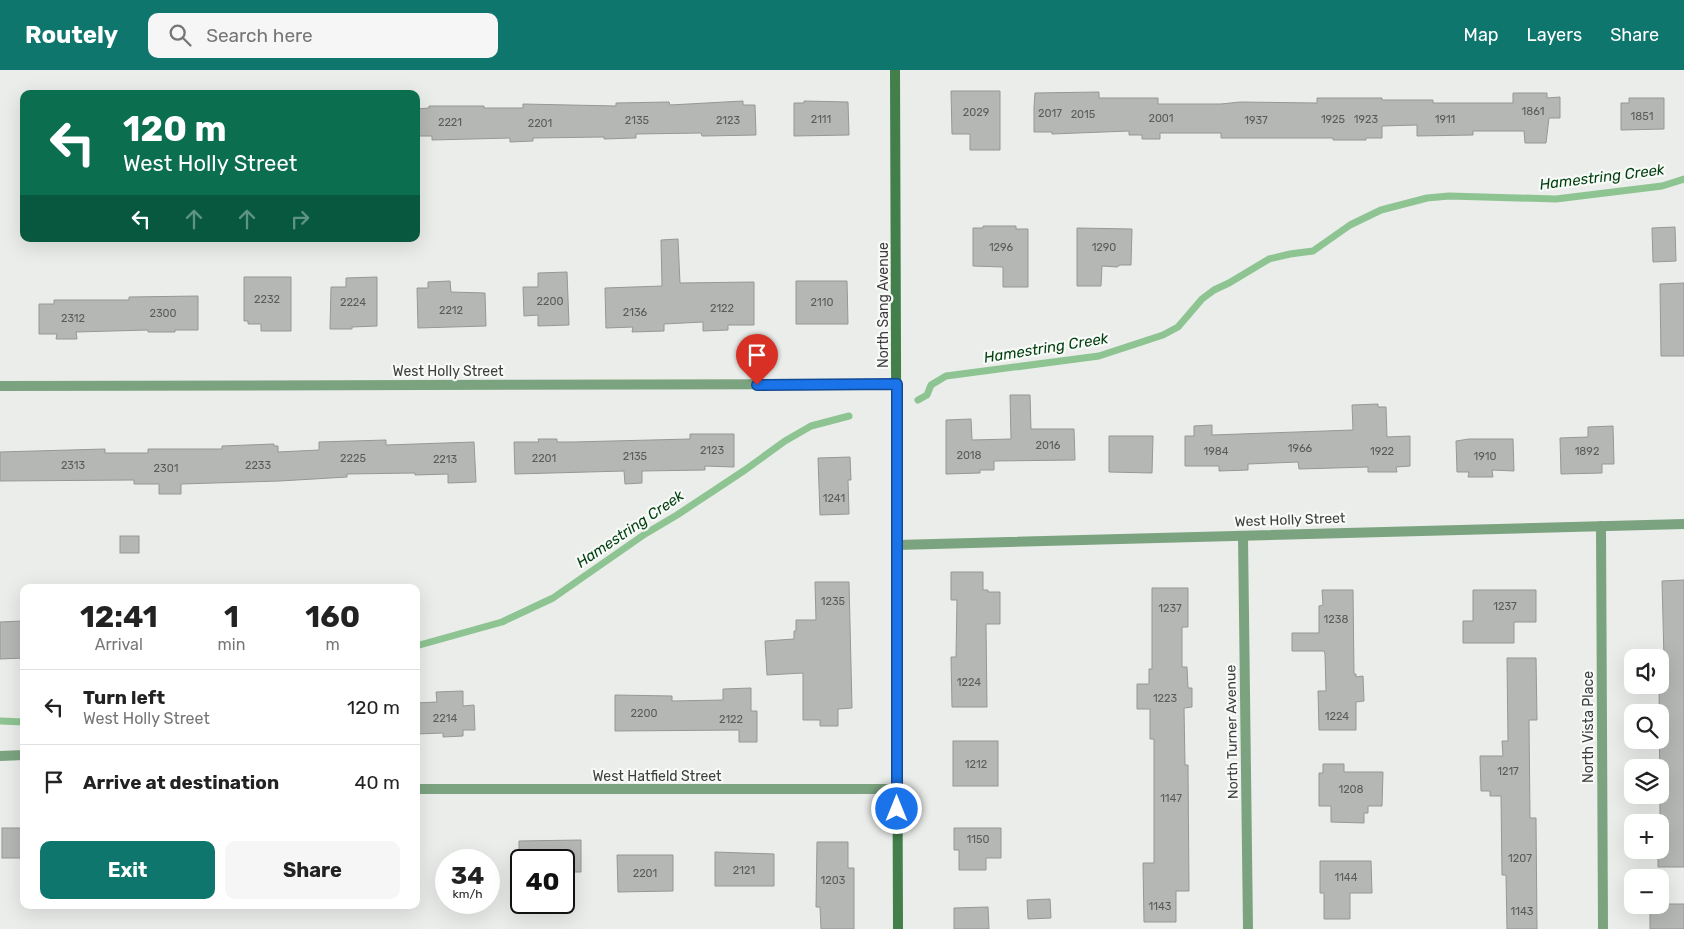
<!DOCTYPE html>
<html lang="en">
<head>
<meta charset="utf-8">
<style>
	body { margin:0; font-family:Rubik,sans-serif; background:#f6f6f6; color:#222; height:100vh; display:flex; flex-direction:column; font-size:19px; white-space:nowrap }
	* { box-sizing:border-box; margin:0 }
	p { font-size:16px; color:#767676 }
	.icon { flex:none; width:28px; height:28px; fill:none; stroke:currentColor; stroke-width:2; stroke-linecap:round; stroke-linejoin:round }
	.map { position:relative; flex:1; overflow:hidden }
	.drawer { position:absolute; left:20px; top:514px; width:400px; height:325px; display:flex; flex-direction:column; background:#fff; border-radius:10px; box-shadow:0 5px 20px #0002 }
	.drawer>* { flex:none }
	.banner { position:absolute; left:20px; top:20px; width:400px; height:152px; border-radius:10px; box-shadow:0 5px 20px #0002; background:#0b6e4f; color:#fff; overflow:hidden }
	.fabs { position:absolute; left:1624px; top:579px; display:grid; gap:10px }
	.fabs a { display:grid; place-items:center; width:45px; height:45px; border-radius:10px; background:#fff; box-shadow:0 5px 20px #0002; font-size:25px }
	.speed { position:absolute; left:435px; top:779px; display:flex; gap:10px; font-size:25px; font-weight:700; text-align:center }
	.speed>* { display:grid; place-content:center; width:65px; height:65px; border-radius:50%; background:#fff; box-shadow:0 5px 20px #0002; line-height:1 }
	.speed small { font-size:12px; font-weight:400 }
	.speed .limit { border:2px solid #111; border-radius:8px; background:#fff; color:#111 }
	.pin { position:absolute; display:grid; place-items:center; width:42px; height:42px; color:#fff; margin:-51px -21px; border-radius:50% 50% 50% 0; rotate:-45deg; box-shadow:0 0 5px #0007 }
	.pin .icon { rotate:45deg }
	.me { position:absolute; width:55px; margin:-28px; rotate:0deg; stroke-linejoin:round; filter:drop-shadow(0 0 4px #0008) }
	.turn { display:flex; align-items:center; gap:18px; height:105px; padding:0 20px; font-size:22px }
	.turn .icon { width:65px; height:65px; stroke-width:2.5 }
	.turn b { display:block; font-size:35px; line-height:42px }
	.lanes { display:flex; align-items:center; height:48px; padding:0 20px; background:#0003; justify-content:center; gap:25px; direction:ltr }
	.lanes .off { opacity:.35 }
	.eta { display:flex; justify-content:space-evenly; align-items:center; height:85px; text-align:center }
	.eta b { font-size:30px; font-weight:700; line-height:35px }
	.action { display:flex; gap:10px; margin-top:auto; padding:10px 20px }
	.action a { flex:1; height:58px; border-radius:10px; background:#0f766e; color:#fff; font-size:20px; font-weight:700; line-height:58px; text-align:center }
	.action a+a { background:#f6f6f6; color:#222 }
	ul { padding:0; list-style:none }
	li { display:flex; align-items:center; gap:15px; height:75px; padding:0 20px; border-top:1px solid #e0e0e0 }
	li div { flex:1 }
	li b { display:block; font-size:19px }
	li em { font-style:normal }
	header { display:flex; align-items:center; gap:30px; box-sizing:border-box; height:70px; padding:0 25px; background:#0f766e; color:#fff }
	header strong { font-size:24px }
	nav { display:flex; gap:28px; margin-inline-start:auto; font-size:18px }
	.search { width:350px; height:45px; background:#f6f6f6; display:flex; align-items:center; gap:12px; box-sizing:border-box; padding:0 18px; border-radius:10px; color:#767676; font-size:19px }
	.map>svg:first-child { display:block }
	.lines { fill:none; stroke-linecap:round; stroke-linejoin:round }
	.stream { stroke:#8dc492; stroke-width:7 }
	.building { fill:#b4b7b4; stroke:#959895 }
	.street { stroke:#7ca37f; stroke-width:10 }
	.secondary { stroke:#427f4a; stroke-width:10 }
	.route-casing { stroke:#114b97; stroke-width:12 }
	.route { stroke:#1a73e8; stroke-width:9 }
	.labels { text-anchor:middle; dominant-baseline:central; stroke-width:4.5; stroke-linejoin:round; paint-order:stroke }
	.number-label { font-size:11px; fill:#5a5c5a }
	.street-label { font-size:14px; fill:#3c3d3c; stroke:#f8faf8 }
	.water-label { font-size:15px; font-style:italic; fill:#003f0f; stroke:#f8faf8 }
</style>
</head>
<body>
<header>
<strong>Routely</strong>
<div class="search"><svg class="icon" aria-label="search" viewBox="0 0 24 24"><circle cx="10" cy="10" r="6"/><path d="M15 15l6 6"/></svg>Search here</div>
<nav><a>Map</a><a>Layers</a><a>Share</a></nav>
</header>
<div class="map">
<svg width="1684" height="859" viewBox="0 0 1684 859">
	<rect width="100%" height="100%" fill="#eaedea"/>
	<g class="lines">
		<g class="stream">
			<polyline points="918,330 927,325 931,315 946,306 1099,286 1163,265 1178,257 1202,229 1214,220 1229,213 1269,189 1290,184 1313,181 1350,155 1381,140 1427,128 1449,126 1556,129 1662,116 1684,109"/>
			<polyline points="416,576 502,552 553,528 645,464 677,445 745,400 785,371 811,356 849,346"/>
			<polyline points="0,651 24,652"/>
		</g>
	</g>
	<g class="building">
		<polygon points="951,21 1000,21 1000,80 970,80 970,64 952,64"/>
		<polygon points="1099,22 1099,28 1158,28 1158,34 1221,34 1240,32 1317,33 1317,28 1382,28 1382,30 1433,30 1433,33 1513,33 1513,23 1547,23 1547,28 1560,27 1560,48 1549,48 1546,73 1525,73 1524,61 1473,61 1473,65 1417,66 1417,55 1382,56 1382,68 1366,68 1366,70 1333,70 1333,68 1221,68 1221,63 1160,63 1160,69 1142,69 1142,65 1129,65 1129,61 1052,64 1052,62 1034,62 1034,37 1035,23"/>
		<polygon points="1629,28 1664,28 1664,59 1621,60 1621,33 1629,33"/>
		<polygon points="743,31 743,35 755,35 756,65 705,66 702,66 701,63 636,64 636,68 634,68 604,69 604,67 533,68 533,71 510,72 510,68 432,70 432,66 416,66 416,39 429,38 429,36 484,36 484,38 523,38 523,34 616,36 616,33 669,32 670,35"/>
		<polygon points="804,31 848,32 849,65 794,66 794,33 804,33"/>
		<polygon points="983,156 1016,156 1016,159 1028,159 1028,217 1003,217 1003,197 973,196 973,158 983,158"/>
		<polygon points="1675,157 1676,191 1653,192 1652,158"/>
		<polygon points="1077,158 1132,159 1131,195 1120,195 1117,197 1102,196 1101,216 1077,216"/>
		<polygon points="678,169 680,213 754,212 754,255 728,255 728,260 703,261 703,252 664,254 664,261 632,262 633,257 606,258 605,218 662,216 661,170"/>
		<polygon points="567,202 569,255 538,256 538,245 524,246 523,217 538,217 538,203"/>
		<polygon points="244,207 291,207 291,261 261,261 261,254 248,254 248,251 244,251"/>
		<polygon points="377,207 377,256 352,257 352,259 330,259 331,217 346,217 346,208"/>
		<polygon points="450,211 451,222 485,223 486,256 418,258 417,218 428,218 428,212"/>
		<polygon points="796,211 847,211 848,254 796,254"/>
		<polygon points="1684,213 1684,286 1661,286 1660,214"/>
		<polygon points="198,226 198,260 175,260 175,262 148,262 148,260 76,262 77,269 56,269 57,264 39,264 39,234 54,234 54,230 129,230 129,227"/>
		<polygon points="1010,325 1030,325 1031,359 1074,359 1075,390 994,391 994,400 980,400 980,403 946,404 946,350 971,349 972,370 1011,369"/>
		<polygon points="1378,334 1378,337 1386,337 1387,367 1410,366 1410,396 1396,397 1397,402 1368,402 1368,397 1299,399 1298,392 1248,394 1248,400 1219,401 1219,396 1185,396 1185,366 1194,366 1194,356 1212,355 1212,365 1353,360 1352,335"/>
		<polygon points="1613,356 1614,394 1602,394 1602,403 1561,404 1560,368 1588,367 1588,357"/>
		<polygon points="690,364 734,364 734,397 705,396 705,400 642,401 642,413 625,414 624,401 515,404 514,372 539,372 538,369 557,369 557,372 573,372 690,369"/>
		<polygon points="1109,366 1153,366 1152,403 1109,402"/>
		<polygon points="1469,369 1513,369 1514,401 1492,400 1493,407 1468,407 1469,402 1457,402 1456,371"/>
		<polygon points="386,370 386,375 474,372 476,412 448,413 448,404 415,405 415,403 347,404 347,407 280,411 181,414 181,424 159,424 159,414 134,414 134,410 0,411 0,382 105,379 105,383 148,383 148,379 222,379 222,376 274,374 274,376 278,376 278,382 319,380 319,372"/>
		<polygon points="850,387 851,410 848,410 849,444 820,445 818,388"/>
		<rect x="120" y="466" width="19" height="17"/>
		<polygon points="951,502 983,502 983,520 988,520 988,522 1000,522 1000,554 986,554 987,637 952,637 951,587 956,587 957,530 951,530"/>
		<polygon points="1684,510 1684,797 1658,797 1658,780 1660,780 1660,752 1658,752 1658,746 1660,746 1659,615 1660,588 1664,588 1662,511"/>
		<polygon points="815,512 849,512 852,638 838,639 838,656 820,656 820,650 803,650 803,603 767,605 765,571 794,569 794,561 796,561 796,550 816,550"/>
		<polygon points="1152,518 1188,518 1188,557 1182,557 1182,597 1187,597 1188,618 1192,618 1192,637 1184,638 1185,695 1188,695 1189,821 1176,821 1176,852 1144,852 1143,793 1154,793 1154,669 1150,669 1150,639 1137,639 1137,614 1149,614 1149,599 1152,599"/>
		<polygon points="1322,520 1353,520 1354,604 1356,604 1356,607 1363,606 1364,631 1356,632 1356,660 1319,660 1318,621 1326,621 1325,584 1324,581 1292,581 1292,563 1319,563 1319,536 1323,535"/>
		<polygon points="1473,520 1536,520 1536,552 1514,552 1514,573 1463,573 1463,551 1473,551"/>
		<polygon points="23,551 24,588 0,589 0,552"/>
		<polygon points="1507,588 1536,588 1537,650 1529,650 1530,748 1536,748 1537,859 1507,859 1506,805 1502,805 1501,726 1490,726 1490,721 1481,721 1480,686 1503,686 1502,671 1508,671"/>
		<polygon points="751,618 751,641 757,641 757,672 739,672 739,660 615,661 615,625 672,626 672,631 723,630 723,619"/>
		<polygon points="463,621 463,636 474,635 475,660 463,660 463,666 443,667 443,663 416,664 416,633 437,632 436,622"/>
		<rect x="953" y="671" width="45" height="45"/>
		<polygon points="1323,694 1344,694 1344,702 1383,702 1382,736 1368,736 1368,743 1364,743 1364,753 1331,752 1331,736 1319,736 1319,703 1323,703"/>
		<rect x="2" y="758" width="22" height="30"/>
		<polygon points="954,758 1001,758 1001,788 986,788 986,800 959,800 959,780 954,780"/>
		<polygon points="581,770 581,802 564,802 564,790 519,790 519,771"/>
		<polygon points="817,772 848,772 848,798 854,798 854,859 821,859 820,837 816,837"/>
		<polygon points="715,782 774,784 774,816 715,816"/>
		<polygon points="617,785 673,785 673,821 618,822"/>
		<polygon points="1320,791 1371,791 1372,823 1350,823 1350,849 1324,849 1324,823 1320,823"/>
		<polygon points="1050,829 1051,848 1028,849 1027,830"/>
		<polygon points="1660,834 1684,834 1684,859 1650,859 1650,835"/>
		<polygon points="988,837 989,859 954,859 954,838"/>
	</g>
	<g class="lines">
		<g class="street">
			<polyline points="0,316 897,314"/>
			<polyline points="1601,456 1603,859"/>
			<polyline points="1243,466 1248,859"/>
			<polyline points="897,475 1684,454"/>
			<polyline points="0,686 24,685"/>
			<polyline points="416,719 897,719"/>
		</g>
		<polyline class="secondary" points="895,0 898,859"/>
	</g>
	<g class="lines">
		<g class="route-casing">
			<polyline id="route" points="757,315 897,314 897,739"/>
		</g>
		<use href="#route" class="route"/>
	</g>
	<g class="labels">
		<g class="number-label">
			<text x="1533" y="41">1861</text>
			<text x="976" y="42">2029</text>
			<text x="1050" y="43">2017</text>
			<text x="1083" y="44">2015</text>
			<text x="1642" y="46">1851</text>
			<text x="1161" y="48">2001</text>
			<text x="821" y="49">2111</text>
			<text x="1333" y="49">1925</text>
			<text x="1366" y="49">1923</text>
			<text x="1445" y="49">1911</text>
			<text x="637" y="50">2135</text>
			<text x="728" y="50">2123</text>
			<text x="1256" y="50">1937</text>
			<text x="450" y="52">2221</text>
			<text x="540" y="53">2201</text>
			<text x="1001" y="177">1296</text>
			<text x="1104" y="177">1290</text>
			<text x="267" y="229">2232</text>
			<text x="550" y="231">2200</text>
			<text x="353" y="232">2224</text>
			<text x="822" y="232">2110</text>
			<text x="722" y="238">2122</text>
			<text x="451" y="240">2212</text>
			<text x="635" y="242">2136</text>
			<text x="163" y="243">2300</text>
			<text x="73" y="248">2312</text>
			<text x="1048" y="375">2016</text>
			<text x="1300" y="378">1966</text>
			<text x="712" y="380">2123</text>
			<text x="1216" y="381">1984</text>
			<text x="1382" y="381">1922</text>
			<text x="1587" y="381">1892</text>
			<text x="969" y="385">2018</text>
			<text x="635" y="386">2135</text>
			<text x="1485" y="386">1910</text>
			<text x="353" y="388">2225</text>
			<text x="544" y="388">2201</text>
			<text x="445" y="389">2213</text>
			<text x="73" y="395">2313</text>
			<text x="258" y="395">2233</text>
			<text x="166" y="398">2301</text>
			<text x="834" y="428">1241</text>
			<text x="833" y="531">1235</text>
			<text x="1505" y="536">1237</text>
			<text x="1170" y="538">1237</text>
			<text x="1336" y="549">1238</text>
			<text x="969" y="612">1224</text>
			<text x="1165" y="628">1223</text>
			<text x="644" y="643">2200</text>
			<text x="1337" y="646">1224</text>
			<text x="445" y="648">2214</text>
			<text x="731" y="649">2122</text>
			<text x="976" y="694">1212</text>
			<text x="1508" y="701">1217</text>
			<text x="1351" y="719">1208</text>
			<text x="1171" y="728">1147</text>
			<text x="978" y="769">1150</text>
			<text x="1520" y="788">1207</text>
			<text x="744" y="800">2121</text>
			<text x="645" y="803">2201</text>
			<text x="1346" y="807">1144</text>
			<text x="833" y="810">1203</text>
			<text x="1160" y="836">1143</text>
			<text x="1522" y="841">1143</text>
		</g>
		<g class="street-label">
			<text transform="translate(883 235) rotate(-90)">North Sang Avenue</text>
			<text x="448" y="301">West Holly Street</text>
			<text transform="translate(1290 450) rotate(-2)">West Holly Street</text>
			<text transform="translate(1588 657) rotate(-90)">North Vista Place</text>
			<text transform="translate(1232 662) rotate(-91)">North Turner Avenue</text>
			<text x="657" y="706">West Hatfield Street</text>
		</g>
		<g class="water-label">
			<text transform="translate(1602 107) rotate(-7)">Hamestring Creek</text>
			<text transform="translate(1046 278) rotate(-9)">Hamestring Creek</text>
			<text transform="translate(630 459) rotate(-34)">Hamestring Creek</text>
		</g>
	</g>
</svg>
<div class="fabs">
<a><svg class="icon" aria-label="sound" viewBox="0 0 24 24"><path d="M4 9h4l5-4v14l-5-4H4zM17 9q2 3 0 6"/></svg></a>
<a><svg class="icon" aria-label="search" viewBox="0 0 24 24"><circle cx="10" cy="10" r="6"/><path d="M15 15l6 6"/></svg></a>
<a><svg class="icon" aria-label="layers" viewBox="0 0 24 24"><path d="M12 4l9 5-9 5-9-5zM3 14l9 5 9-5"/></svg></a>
<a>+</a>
<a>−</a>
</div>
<div class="speed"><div>34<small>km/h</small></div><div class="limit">40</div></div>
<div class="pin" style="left:757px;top:315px;background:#d93025"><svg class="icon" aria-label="arrive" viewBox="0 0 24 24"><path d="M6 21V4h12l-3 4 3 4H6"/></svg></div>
<svg class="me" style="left:897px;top:739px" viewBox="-20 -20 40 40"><circle r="17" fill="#1a73e8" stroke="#fff" stroke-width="3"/><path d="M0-11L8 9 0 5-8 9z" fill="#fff"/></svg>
<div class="banner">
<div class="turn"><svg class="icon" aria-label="left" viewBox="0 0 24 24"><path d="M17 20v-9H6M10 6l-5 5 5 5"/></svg><div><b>120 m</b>West Holly Street</div></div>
<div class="lanes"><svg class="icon" aria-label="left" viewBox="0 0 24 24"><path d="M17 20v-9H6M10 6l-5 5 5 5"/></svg><svg class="icon off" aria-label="ahead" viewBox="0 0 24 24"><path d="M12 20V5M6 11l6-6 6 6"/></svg><svg class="icon off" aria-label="ahead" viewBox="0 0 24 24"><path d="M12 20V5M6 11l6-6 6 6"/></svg><svg class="icon off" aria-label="right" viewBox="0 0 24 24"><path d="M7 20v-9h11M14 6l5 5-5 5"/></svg></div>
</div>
<section class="drawer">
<div class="eta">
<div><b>12:41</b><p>Arrival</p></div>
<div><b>1</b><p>min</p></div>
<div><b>160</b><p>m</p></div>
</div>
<ul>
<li><svg class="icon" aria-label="left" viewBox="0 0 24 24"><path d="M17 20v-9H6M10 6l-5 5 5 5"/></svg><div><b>Turn left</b><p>West Holly Street</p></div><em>120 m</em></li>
<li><svg class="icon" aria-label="arrive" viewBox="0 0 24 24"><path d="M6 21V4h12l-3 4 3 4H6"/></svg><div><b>Arrive at destination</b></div><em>40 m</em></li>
</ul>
<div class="action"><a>Exit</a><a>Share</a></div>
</section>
</div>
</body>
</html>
